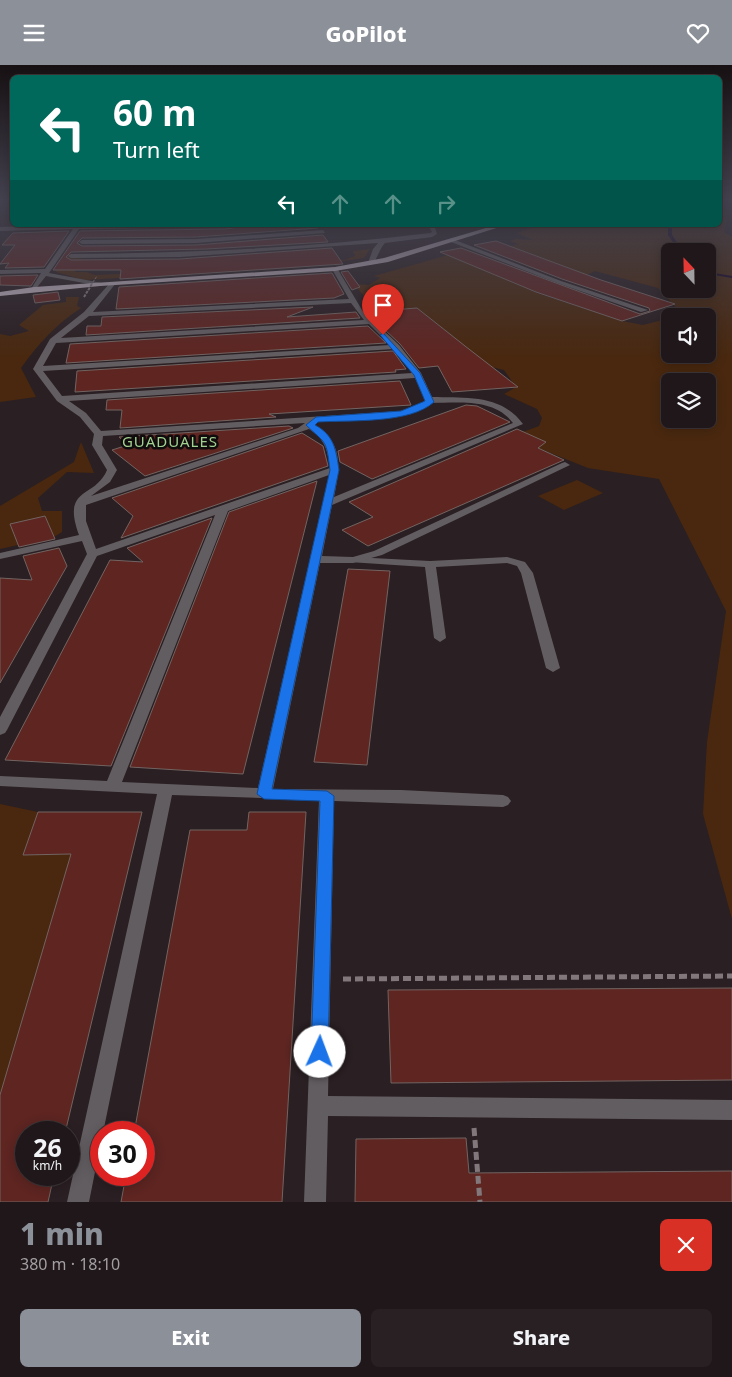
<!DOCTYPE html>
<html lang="en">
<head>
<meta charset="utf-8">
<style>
	body { margin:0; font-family:"Noto Sans",sans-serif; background:#282023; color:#f1f3f6; height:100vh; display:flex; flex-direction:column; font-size:19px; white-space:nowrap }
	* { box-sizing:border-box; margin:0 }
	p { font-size:16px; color:#a29fa2 }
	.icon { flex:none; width:28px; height:28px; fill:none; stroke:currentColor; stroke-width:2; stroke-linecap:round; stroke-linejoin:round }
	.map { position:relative; height:1137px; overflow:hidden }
	.panel { display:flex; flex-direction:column; background:#20171a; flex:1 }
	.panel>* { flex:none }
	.banner { position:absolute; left:10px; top:10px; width:712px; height:152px; border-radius:8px; box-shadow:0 2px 12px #0003,0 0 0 1px #3d3639; background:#00695c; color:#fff; overflow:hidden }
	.needle { width:32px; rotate:338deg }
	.fabs { position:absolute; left:661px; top:178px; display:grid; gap:10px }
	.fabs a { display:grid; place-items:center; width:55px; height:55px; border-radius:8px; background:#20171a; box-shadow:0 2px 12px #0003,0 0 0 1px #3d3639; font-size:25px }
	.speed { position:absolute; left:15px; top:1056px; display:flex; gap:10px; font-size:25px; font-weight:700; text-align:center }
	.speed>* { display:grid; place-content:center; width:65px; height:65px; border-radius:50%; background:#20171a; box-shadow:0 2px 12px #0003,0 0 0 1px #3d3639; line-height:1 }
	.speed small { font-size:12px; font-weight:400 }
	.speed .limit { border:8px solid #d22; background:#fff; color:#111 }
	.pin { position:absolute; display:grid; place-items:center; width:42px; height:42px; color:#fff; margin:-51px -21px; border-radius:50% 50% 50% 0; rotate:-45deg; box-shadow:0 0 5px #0007 }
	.pin .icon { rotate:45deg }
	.me { position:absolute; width:55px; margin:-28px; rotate:2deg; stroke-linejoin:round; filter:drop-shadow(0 0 4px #0008) }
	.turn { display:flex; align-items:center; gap:18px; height:105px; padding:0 20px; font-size:22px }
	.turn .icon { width:65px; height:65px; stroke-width:2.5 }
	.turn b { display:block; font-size:35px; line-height:42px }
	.lanes { display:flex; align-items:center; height:48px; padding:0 20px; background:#0003; justify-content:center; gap:25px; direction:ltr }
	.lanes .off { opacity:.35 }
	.round { display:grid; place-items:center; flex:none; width:52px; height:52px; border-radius:8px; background:#282023 }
	.overview { display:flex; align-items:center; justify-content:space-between; height:85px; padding:0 20px }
	h1 { font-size:30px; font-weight:800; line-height:38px; color:#8c9099 }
	.primary-button { display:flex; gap:10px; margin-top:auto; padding:10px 20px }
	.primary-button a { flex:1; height:58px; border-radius:8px; background:#8c9099; color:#fff; font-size:20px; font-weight:800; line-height:58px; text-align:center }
	.primary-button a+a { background:#282023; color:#f1f3f6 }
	header { display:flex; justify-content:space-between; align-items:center; height:65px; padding:0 20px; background:#8c9099; color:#fff; font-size:22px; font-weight:800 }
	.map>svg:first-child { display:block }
	.green { fill:#49280f; fill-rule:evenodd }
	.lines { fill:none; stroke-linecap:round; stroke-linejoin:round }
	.stream { fill:#120025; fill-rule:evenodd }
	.building { fill:#5e2521; stroke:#726462 }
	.path { stroke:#82787b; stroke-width:5; stroke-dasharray:8 4; stroke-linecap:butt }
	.lane { fill:#625d61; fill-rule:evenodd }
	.street { fill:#625d61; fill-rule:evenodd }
	.highway { fill:#baaeb8; fill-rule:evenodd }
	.path-bridge-far1 { stroke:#82787b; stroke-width:1; stroke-dasharray:2.5 1; stroke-linecap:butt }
	.path-bridge { stroke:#82787b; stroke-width:2; stroke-dasharray:3 1; stroke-linecap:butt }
	.route { fill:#1a73e8; stroke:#114b97 }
	.labels { text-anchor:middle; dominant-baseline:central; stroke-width:5; stroke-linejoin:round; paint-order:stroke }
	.far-neighbourhood-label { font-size:15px; letter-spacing:1px; fill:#a2d090; stroke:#100b0c }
</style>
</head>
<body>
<header><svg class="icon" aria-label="menu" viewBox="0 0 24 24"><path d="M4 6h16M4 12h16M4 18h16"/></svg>GoPilot<svg class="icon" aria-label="heart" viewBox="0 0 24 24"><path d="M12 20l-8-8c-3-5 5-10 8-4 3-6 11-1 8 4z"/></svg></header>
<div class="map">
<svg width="732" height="1137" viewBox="0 0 732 1137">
	<rect width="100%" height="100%" fill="#2a1f22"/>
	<g class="green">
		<path d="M720,133H724L727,154L724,167L732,172V854L703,749L707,677L726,546L659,414L588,403L538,383L545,377L523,367L539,361L542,353L537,344L504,329L516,322L504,305L475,298L460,277L417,243L376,246L354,219L369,220L380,213L374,211L448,190L540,229L622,256L643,260L670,253V289H708V251H678L683,250L658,223L595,206L587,210L511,181L518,179L510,176L516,174L533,175L517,168L532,163L528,160H720ZM670,186H708V224H670ZM670,316H708V354H670Z"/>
		<polygon points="84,165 86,165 69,192 84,194 75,207 87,207 95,210 186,206 344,195 355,191 353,186 370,184 364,193 295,203 84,215 56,207 55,203 81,166"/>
		<path d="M66,232H79L77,241L81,243C56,259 38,279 21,303L36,332L0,337V269L10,271L29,266L19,260L43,240L66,237Z"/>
		<polygon points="81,377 94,408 67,407 38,433 42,446 62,446 62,467 54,472 45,451 11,459 18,480 0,484 0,441 74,397"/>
		<polygon points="577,415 603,428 564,445 538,431"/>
		<polygon points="0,739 38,747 24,790 72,789 0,1031"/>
	</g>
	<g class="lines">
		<g class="stream">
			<polygon points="668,160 672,160 672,170 683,186 679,186 668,170"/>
			<polygon points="708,207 732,211 732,213 708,209"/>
		</g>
	</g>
	<g class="building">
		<polygon points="254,160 316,160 318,163 196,172 82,173 77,178 82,181 196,180 323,170 328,177 206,184 71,187 66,192 71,195 180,194 332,183 343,199 120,214 121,205 53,205 80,166 225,164"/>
		<polygon points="69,166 44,202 5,203 9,198 0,199 15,180 2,180 13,168"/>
		<polygon points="496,176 601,215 675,239 622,256 536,227 440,187 461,183 640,249 650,246 649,243 562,214 474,180"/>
		<polygon points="348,206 360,222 352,225 341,207"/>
		<polygon points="332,208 344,229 334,233 116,244 119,222"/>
		<polygon points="38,210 31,221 0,220 0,211"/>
		<polygon points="58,227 60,235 35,238 33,230"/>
		<polygon points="313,242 287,252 356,247 360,253 86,270 87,261 101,261 102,252"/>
		<polygon points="417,243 465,281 518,322 452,327 438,301 419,303 400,279 366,247"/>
		<polygon points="368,261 386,278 66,298 70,279"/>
		<polygon points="393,286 406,304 395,305 396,307 75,327 77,306"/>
		<polygon points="400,316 411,340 269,349 276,352 120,363 122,345 106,345 107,335"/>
		<polygon points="466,340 477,341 510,357 372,414 340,397 338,386"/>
		<polygon points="289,361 293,363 145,411 112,385 128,380 119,372"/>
		<polygon points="517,364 546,377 538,383 564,395 368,481 342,465 373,452 349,437"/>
		<polygon points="302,368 323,381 328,401 121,473 133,451 112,433"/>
		<polygon points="317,416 243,709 130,702 229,447"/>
		<polygon points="45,451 55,474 19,482 10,459"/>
		<polygon points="212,453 111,701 5,695 110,495 143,497 127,483"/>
		<polygon points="59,483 67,501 0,618 0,513 32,515 23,491"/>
		<polygon points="348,504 390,506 367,700 314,697"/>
		<polygon points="38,747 142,747 65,1068 26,1068 26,1110 54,1110 48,1137 0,1137 0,1030 71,789 23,790"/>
		<polygon points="249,747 306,747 282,1137 121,1137 126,1110 144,1110 144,1068 134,1068 190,765 247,765"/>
		<polygon points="732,923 732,1015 391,1018 388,925"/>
		<polygon points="466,1073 469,1108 732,1106 732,1137 355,1137 356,1074"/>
	</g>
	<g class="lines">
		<g class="path">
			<polyline points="343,914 732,911"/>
			<polyline points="474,1063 480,1137"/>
		</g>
		<polygon class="lane" points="353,492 430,496 507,492 525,497 533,508 560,603 553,607 546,603 521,508 517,501 507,498 436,502 446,573 440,577 434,573 425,502 349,497 347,495 349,493"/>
		<g class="street">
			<polygon points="76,160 81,161 228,160 225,162 79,164 49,208 102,218 102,220 100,221 46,211 34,226 31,224 41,208 0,209 0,205 45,204 73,164 0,166 0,162"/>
			<path d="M428,160H434L437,169L432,172L385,178C379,184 377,196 371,200L368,198L373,184L378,178L180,192L71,193L68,191L71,189C191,188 311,183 430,168L432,167Z"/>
			<polygon points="323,165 325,168 196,178 82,179 79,177 82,175 196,174"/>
			<polygon points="451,175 455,175 561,216 648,245 641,247 557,218 451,177"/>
			<path d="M335,202L337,203L362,245L399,280L421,308L432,332C466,333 501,329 523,359L332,440L322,491L353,492L374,486L562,398L565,397L570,400L382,490L353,498H320L273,724L401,725L503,730L508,732L511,736L508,740L503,742L334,736L328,1031L732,1035V1055L328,1051L326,1137H304L319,735L172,730L103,1068H101V1077L89,1137H67L157,729L0,721V711L107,716L215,450L97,491L7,665L5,668L0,670V652L87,489L82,476L0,494V488L79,470C61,421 95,434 107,405L92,380L94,369L80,352L57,336L33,304L50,274L84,247L111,217L116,218L93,247L349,234L332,204ZM351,238L364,255L61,273L89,251ZM369,259L390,280L43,301L56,278ZM394,284L412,308L62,331L43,306ZM415,313L425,335L421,339L400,346L101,366L86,348L69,336ZM431,338C459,338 494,333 513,358L334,432C340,403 344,377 314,360L318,357C344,355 415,357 431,338ZM305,358L298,363L91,431L110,417L117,405L102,380L103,371ZM309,364C325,374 328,386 330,403L96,484L86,456V440ZM329,410L258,723L122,717L228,446Z"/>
		</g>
		<polygon class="highway" points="496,160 506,160 388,197 335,206 100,221 0,231 0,227 34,222 335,202 384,193"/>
		<polyline class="path-bridge-far1" points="91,220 97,211"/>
		<polyline class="path-bridge" points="84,232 92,219"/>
	</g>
	<linearGradient id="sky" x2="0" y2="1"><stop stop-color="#171113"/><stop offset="0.46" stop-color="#44424f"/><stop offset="1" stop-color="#44424f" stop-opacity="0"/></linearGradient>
	<rect width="732" height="292" fill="url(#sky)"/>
	<path class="route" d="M383,268L420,308L434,337C410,359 350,355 318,357L315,360C334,370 336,385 339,405L272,724L327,726L334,731L328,987L326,993L320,995L313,993L311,987L320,736L264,734L257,729L330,405C326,374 327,380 306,360L316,352L401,346L425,336L414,310L380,270Z"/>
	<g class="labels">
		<g class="far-neighbourhood-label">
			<text x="170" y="376">GUADUALES</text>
		</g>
	</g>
</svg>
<div class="fabs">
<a><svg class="needle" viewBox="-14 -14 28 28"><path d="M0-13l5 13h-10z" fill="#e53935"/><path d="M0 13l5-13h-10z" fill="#a29fa2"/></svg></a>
<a><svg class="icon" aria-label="sound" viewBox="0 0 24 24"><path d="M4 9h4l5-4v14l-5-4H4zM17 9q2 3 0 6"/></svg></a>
<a><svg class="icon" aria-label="layers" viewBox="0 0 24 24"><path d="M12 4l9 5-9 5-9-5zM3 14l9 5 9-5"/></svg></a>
</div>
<div class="speed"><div>26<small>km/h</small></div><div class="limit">30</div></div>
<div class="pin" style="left:383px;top:270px;background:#d93025"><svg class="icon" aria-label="arrive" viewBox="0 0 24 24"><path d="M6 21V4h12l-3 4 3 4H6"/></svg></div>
<svg class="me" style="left:320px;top:987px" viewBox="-20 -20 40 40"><circle r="19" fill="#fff"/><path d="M0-13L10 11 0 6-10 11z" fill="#1a73e8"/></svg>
<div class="banner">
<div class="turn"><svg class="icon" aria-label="left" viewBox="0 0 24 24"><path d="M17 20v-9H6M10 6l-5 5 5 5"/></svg><div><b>60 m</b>Turn left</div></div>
<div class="lanes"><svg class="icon" aria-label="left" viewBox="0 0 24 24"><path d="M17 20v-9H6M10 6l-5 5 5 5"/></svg><svg class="icon off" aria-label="ahead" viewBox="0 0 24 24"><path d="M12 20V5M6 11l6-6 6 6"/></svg><svg class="icon off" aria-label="ahead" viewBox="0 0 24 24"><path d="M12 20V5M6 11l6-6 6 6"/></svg><svg class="icon off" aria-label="right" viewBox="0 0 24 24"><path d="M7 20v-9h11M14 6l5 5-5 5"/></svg></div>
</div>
</div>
<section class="panel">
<div class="overview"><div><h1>1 min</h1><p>380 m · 18:10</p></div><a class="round" style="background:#d93025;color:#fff"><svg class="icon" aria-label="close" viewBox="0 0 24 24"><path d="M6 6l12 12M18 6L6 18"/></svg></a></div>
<div class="primary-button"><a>Exit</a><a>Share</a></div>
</section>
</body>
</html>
